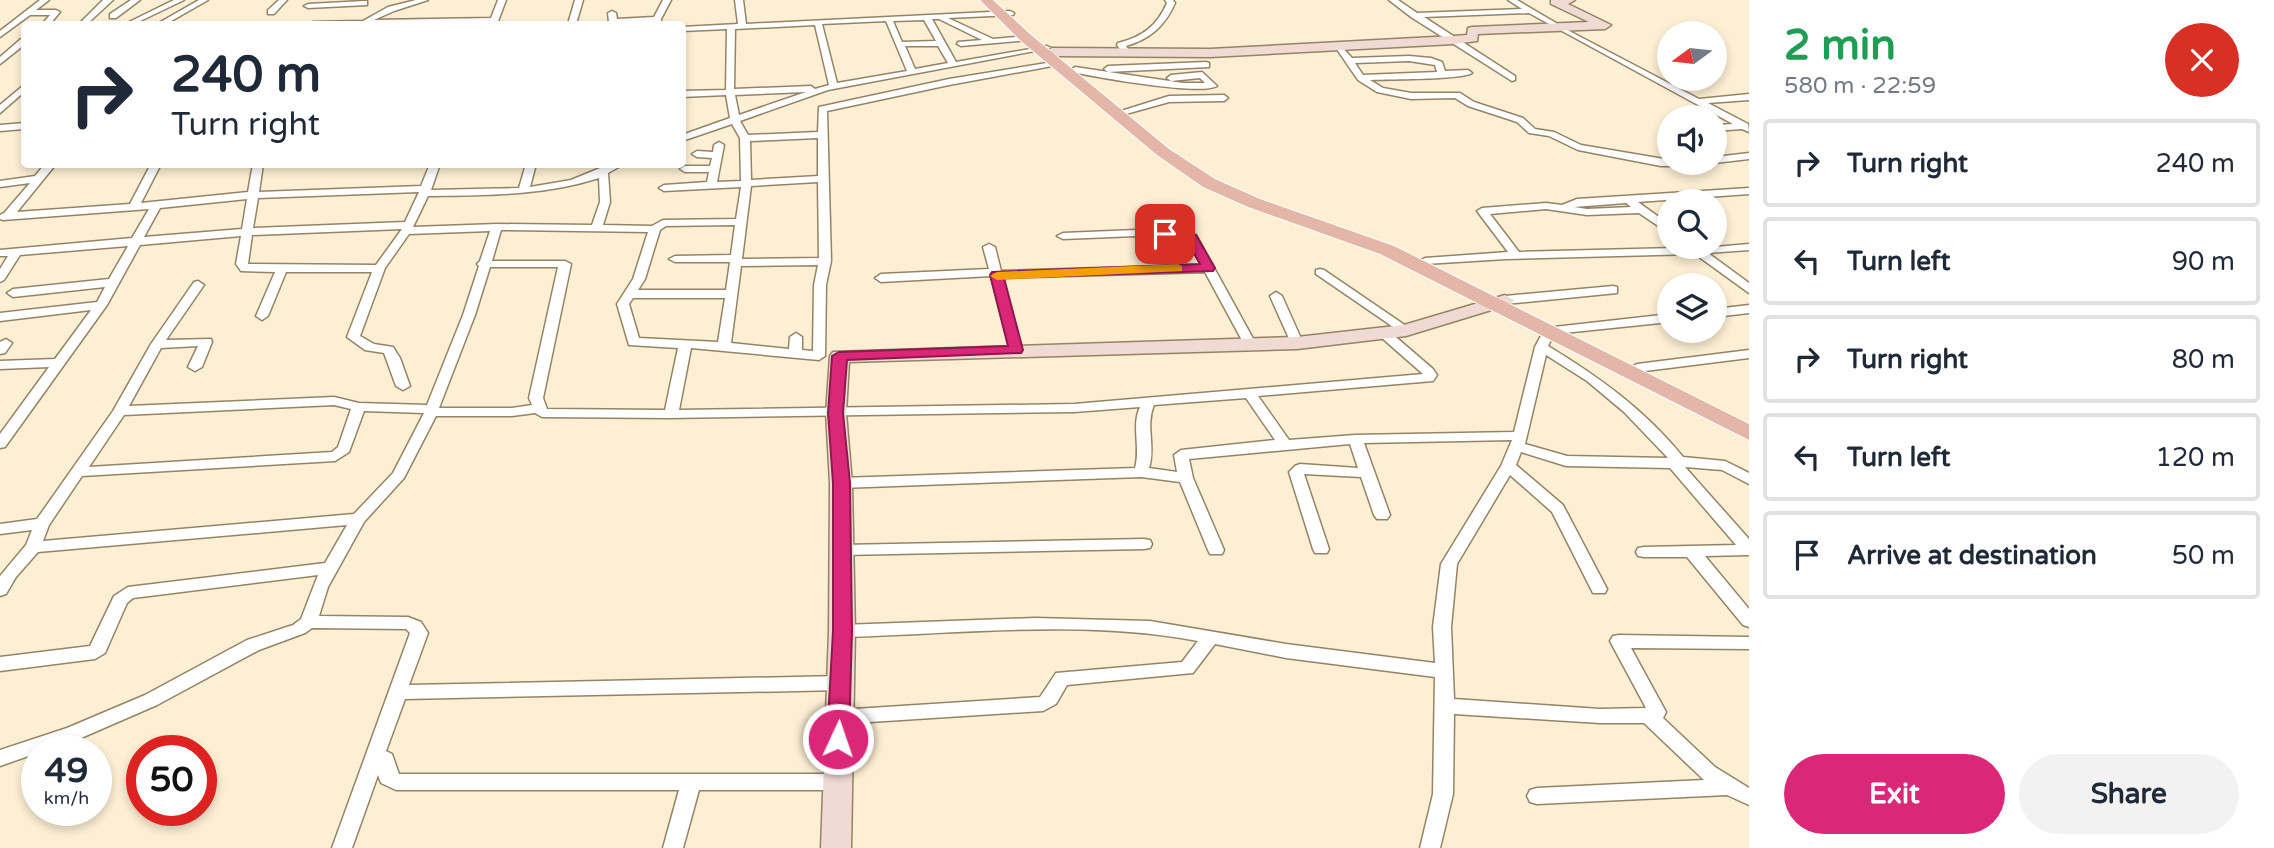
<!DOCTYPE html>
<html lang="en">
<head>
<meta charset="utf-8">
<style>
	body { margin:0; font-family:"Varela Round",sans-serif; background:#f2f2f3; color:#1f2937; height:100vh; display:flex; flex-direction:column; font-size:26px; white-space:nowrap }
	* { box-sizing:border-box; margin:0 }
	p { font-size:23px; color:#747a83 }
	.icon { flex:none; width:38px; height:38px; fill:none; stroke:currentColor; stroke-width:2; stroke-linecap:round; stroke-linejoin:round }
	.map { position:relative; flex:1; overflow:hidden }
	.side { display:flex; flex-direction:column; background:#fff; width:525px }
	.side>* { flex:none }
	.banner { position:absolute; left:21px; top:21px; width:665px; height:147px; border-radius:7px; box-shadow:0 4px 10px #0003; background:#fff; color:#1f2937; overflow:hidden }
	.needle { width:46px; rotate:255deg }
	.buttons { position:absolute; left:1657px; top:21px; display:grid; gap:14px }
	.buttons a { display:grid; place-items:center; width:70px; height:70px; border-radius:50%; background:#fff; box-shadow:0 4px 10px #0003; font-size:35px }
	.speed { position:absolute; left:21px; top:735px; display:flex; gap:14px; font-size:35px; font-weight:700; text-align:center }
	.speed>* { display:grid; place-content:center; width:91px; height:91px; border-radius:50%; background:#fff; box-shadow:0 4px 10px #0003; line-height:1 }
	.speed small { font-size:18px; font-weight:400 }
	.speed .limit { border:10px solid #d22; background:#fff; color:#111 }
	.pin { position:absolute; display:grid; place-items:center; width:60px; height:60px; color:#fff; margin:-30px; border-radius:14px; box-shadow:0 4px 10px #0006 }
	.me { position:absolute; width:77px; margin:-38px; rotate:3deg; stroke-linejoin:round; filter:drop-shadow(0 0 5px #0008) }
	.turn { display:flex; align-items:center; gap:24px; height:147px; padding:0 35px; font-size:32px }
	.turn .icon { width:91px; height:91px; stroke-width:2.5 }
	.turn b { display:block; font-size:49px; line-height:60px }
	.round { display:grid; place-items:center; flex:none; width:74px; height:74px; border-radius:37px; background:#f2f2f3 }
	.headline { display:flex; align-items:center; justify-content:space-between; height:119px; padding:0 35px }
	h1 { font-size:42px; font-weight:700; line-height:52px; color:#1e9e55 }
	.action { display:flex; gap:14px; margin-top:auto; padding:14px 35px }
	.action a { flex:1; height:80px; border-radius:42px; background:#db2777; color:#fff; font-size:28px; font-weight:700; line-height:80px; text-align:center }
	.action a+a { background:#f2f2f3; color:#1f2937 }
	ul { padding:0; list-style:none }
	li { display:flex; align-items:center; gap:21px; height:88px; margin:0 14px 10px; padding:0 21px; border:4px solid #e0e1e3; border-radius:7px }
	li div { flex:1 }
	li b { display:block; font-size:26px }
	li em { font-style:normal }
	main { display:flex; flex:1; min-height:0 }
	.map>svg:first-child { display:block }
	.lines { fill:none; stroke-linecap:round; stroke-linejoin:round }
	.street-casing { stroke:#948465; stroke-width:3 }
	.secondary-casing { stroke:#948465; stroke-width:3 }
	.primary-casing { stroke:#fff; stroke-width:2 }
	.street { fill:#fff; fill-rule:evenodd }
	.secondary { fill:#f1dad4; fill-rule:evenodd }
	.primary { fill:#e3b6a9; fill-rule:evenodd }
	.route { fill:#db2777; stroke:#8e194d; stroke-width:2 }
	.slow { fill:#f59e0b }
</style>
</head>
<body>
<main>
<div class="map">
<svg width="1749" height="848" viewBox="0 0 1749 848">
	<rect width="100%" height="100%" fill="#fdefd4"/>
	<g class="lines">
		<g class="street-casing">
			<g id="street">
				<polygon points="40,0 49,0 36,10 56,10 60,12 50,24 42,24 50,15 30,15 0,37 0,31"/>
				<polygon points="103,0 113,0 87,24 79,24"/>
				<polygon points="131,0 140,0 116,18 110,18 110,14"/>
				<polygon points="174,0 184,0 134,24 125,24"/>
				<polygon points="199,0 208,0 166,24 157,24"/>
				<polygon points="279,0 287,0 274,14 268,14 268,10"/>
				<polygon points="416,0 428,0 394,11 374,20 491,18 498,0 506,0 497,24 489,24 490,22 309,24 313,22 363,21 388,7"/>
				<polygon points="575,0 583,0 576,24 568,24"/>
				<polygon points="663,0 671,0 661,19 661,24 653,24 653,22 613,24 609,22 608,13 612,11 616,13 617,19 654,17"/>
				<path d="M735,0H743L746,24L1010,11L1014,13L1013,15L948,18L993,39L1026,36L1030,38L1029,40L961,46L957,44L958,42L982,40L939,19H932L956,62L1047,46L1051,48L828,90L740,121L748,135L818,132L819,107L949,79L1059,61L1063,64L949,85L827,111L831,261L826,285L825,356L819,360L691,348L679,410L1074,404L1423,374L1382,338L1380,335L1386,331L1390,332L1433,369L1437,375L1433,381L1258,396L1289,440L1355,435L1514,432L1535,347L1545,328L1670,314V322L1554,334L1548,346C1599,377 1645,410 1683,457L1725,461L1749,473V484L1722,470L1685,467L1749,539V555L1705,556L1749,609V627L1743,625L1687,557H1644L1638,556L1636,552L1638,548L1644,547L1736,545L1670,468L1566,466L1521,452L1516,465L1563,505L1607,589L1605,593H1593L1552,512L1510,475L1457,564L1451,627L1454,699L1600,709L1646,708L1610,641L1613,636L1619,635L1749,637V649L1631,648L1666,712L1663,718L1715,767L1749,788V805L1727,795L1537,804L1530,802L1527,796L1530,790L1537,788L1704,780L1644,723H1600L1454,714L1453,794L1440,848H1420L1433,794L1435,677L1286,658L1215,644L1193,673L1067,685L1056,704L1043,711L839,724L832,722L830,717L832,712L839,710L1040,697L1056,673L1182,662L1198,641C1083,619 958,634 842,637L836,635L833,631L836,627L842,625L1035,618L1150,621L1286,644L1435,663L1433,627L1441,564L1501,466L1512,440L1364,443L1390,515L1387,519H1377L1374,515L1361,477L1304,474L1329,549L1327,553H1315L1313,549L1289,472L1295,466L1300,464L1358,468L1350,444L1189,459L1193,478L1224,550L1222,554H1210L1208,550L1180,482L1141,477L841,488L834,483L841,478L1135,468C1141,447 1131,426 1140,407L1074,412L669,418L542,417L535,413L512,416H436L404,478L364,522L328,587L319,616L408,617L421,622L428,633L409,685L841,676L847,678L850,683L847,688L841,690L405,699L386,751L392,754L399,774H836L843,776L846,782L843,788L836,790H699L683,848H663L679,790H396L381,783L378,775L352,848H332L410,633L406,629L312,628L305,633L259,650L157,705L81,738L44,751H37V753L0,766V750L67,728L145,695L247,640L293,625L301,619L318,575L133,598L127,603L105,653L95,659L0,671V657L90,646L114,596L128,587L325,563L347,525L38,552L16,577L6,594L0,596V576L26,545L32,530L0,534V524L37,519L113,411L151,344L194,282L198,281L204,285L166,340L211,339L212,342L202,367L195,371L188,367L198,346L161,348L129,406L334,397L359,403L427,405L463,315L479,266L477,264L480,261L490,231L409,234L385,268L360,336L374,344L393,347L400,358L410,386L403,390L396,386L384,353L365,350L347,337L372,272H286L268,316L262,320L256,316L275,272L241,271L236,264L241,236L140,245L107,305L5,447L0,448V434L49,367L0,369V361L55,359L91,310L0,321V313L97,302L105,287L13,297L7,293L13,289L109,279L128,246L20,255L4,280L0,282V269L8,256H0V250L132,238L149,209L3,220L0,219V215L4,213L30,183L0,187V181L35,176L45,164H56L17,212L130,204L151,164H161L141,203L248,192L253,164H263L259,192L421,186L430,164H440L431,190L519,188L526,164H536L530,187L571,180L610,164H624L608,173L610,202L603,225L652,226L663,220L736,219L741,187L664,191L659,188L664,185L707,182L709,172H685L680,169L685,166H710L712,158L697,157L692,154L697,151L713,152L714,145L719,142L724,145L717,182L741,181L740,138L732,124L682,141V135L730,118L726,95L682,97V91L726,90L727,29L682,31V27L738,24ZM924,20L936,41L902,42L893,21ZM886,21L907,71L837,83L822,24ZM815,25L829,85L815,89L811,86L734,89L735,29ZM905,46H938L948,63L915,69ZM806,92L739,115L735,95ZM818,138V176L751,180L750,141ZM599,178L600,202L592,225L497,224L413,227L428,196C486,195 543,196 599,178ZM818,182L819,258L742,259L751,186ZM419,192L405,222L253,228L258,198ZM247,199L242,229L144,237L160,208ZM735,225L731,255L675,256L669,259L675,262H730L726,290H638L645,279L660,230L666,226ZM402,229L376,265L248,264L252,235ZM501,230L648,232L633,279L617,304L629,345L678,348L665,410L547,409L543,398L571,264L565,261H492ZM818,265L814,285L813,351L802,350V337L796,333L790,337L789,349L731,343L741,266ZM490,267H558L529,398L532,405L512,408H439L475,315ZM633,298H725L718,342L639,338L629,304ZM1546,355L1587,381L1624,412L1668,458L1567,456L1525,444ZM1246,398L1275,440L1181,450L1174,455L1177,472L1149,468C1156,447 1145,426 1154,405ZM334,405L351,409L338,447L332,452L89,467L124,415ZM364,411L424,413L393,473L354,514L43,541L49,525L82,476L335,461L349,452Z"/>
				<path d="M1165,0H1173L1175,3C1165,26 1150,39 1126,46L1131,53L1124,55L1117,45L1118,43C1142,37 1157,26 1167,3Z"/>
				<polygon points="1389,0 1398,0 1417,13 1522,9 1508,0 1517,0 1573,33 1699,99 1749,94 1749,100 1708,103 1748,124 1749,132 1742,129 1715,131 1715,125 1733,124 1529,13 1424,17 1515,76 1515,80 1512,81 1411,17"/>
				<polygon points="364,1 367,1 367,5 308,8 304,6 308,4"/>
				<polygon points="21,39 24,39 24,45 0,64 0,57"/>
				<path d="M1338,43L1352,58L1409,56L1431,58L1442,62L1445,71L1468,70L1472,73C1460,80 1390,79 1370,80L1383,88L1411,93H1460L1474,102L1523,118L1535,129L1554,132L1581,145L1670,160V163H1693L1688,166H1661L1578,150L1549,136L1529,133L1517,122L1468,106L1455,98L1411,99L1377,92L1358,80L1334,45ZM1409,61L1435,65L1437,72L1363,75L1355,63Z"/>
				<polygon points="1206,62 1209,63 1209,67 1108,72 1104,69 1108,66"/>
				<path d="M1075,67L1183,83H1205L1200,78L1171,81L1167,78L1171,75L1202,72L1217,86C1200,96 1096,77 1072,72L1071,70Z"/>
				<polygon points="24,85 24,92 0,113 0,105"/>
				<polygon points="1169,96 1224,95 1228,98 1224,101 1169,102 1126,114 1121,111"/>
				<polygon points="24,123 24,129 0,131 0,125"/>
				<polygon points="1749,153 1749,159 1715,163 1714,163 1715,157"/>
				<path d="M1749,188V194L1638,202L1670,225V234L1639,213L1587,215L1546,209L1490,214L1519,252L1715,247L1749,244V250L1708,253L1749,283V293L1695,254L1506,259L1425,264L1419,261L1425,258L1508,252L1477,211L1482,208L1546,203L1562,205L1577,199ZM1626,203L1631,207L1587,209L1574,207Z"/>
				<polygon points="1136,230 1196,235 1256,344 1255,347 1250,348 1244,344 1205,272 1003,278 1022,350 1016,354 1010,350 991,276 881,282 875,278 881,274 989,269 983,247 989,244 995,247 1001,271 1201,265 1188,240 1136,236 1063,239 1057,236 1063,233"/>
				<polygon points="1320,269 1324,270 1412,330 1410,333 1402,333 1316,274 1316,270"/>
				<polygon points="1613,286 1617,287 1617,293 1505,304 1499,300 1505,296"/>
				<polygon points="1276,292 1282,296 1303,343 1302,346 1297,347 1291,343 1270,296"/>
				<polygon points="1749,305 1749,313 1715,317 1715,309"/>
				<polygon points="6,339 12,343 5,353 0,354 0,342"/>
				<polygon points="1749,350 1749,358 1637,372 1630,368 1637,364"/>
				<polygon points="1144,539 1150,540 1152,544 1150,548 1144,549 842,555 836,554 834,550 836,546 842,545"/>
			</g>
		</g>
		<g class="secondary-casing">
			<g id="secondary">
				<polygon points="1551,0 1575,0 1568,4 1611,25 1605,29 1478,34 1477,41 1453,44 1210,57 1052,56 1046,52 1052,48 1210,49 1453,36 1467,35 1468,28 1472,27 1589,22 1551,4"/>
				<polygon points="1505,295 1514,300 1511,304 1406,336 1297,349 849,362 846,413 852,483 855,631 851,848 821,848 829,631 830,483 826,413 830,356 833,352 1297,337 1404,325"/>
			</g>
		</g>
		<g class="primary-casing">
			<polygon id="primary" points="980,0 993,0 1031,35 1169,149 1215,179 1260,199 1394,246 1749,424 1749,440 1380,254 1248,207 1203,187 1157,155 1021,41"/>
		</g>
		<use href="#street" class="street"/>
		<use href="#secondary" class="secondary"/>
		<use href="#primary" class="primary"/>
	</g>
	<polygon class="route" points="1165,231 1196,235 1215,268 1213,271 1004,278 1023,350 1021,353 847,360 843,413 850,483 852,631 849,739 845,745 838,748 830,745 827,739 833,631 833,483 828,413 832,356 839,352 1008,346 990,275 992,272 1200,264 1187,241 1160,237 1159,234"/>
	<polygon class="slow" points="1178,264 1182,266 1182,271 997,280 990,276 997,272"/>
</svg>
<div class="buttons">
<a><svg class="needle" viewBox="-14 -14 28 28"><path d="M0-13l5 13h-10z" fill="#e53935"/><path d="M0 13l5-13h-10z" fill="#747a83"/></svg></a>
<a><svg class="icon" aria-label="sound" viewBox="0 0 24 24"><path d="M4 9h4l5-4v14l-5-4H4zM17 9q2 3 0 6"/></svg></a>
<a><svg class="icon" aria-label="search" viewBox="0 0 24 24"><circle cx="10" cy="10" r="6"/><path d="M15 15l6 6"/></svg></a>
<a><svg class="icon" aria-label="layers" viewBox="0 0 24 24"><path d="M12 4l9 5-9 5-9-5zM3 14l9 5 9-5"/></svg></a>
</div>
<div class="speed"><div>49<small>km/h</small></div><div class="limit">50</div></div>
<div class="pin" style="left:1165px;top:234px;background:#d93025"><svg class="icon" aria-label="arrive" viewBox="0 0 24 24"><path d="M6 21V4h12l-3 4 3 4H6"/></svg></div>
<svg class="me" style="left:838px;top:739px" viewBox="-20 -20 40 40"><circle r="17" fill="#db2777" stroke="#fff" stroke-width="3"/><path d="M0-11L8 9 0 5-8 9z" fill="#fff"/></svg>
<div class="banner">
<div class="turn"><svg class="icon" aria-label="right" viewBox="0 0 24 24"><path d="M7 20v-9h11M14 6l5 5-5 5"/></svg><div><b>240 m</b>Turn right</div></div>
</div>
</div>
<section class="side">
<div class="headline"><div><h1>2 min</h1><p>580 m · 22:59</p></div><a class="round" style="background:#d93025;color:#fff"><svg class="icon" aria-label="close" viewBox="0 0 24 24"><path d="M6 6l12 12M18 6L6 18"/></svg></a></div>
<ul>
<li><svg class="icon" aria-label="right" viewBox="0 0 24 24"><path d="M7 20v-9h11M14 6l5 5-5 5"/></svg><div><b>Turn right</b></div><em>240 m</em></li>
<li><svg class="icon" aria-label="left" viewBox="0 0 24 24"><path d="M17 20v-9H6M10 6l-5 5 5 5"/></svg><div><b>Turn left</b></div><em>90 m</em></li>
<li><svg class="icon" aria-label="right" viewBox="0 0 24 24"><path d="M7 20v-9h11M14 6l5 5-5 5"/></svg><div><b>Turn right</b></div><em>80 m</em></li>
<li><svg class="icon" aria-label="left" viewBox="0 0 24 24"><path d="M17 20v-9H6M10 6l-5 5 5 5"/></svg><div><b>Turn left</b></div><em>120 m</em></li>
<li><svg class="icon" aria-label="arrive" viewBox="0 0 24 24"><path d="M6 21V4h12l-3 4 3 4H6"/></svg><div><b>Arrive at destination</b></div><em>50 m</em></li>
</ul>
<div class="action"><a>Exit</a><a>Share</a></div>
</section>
</main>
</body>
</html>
